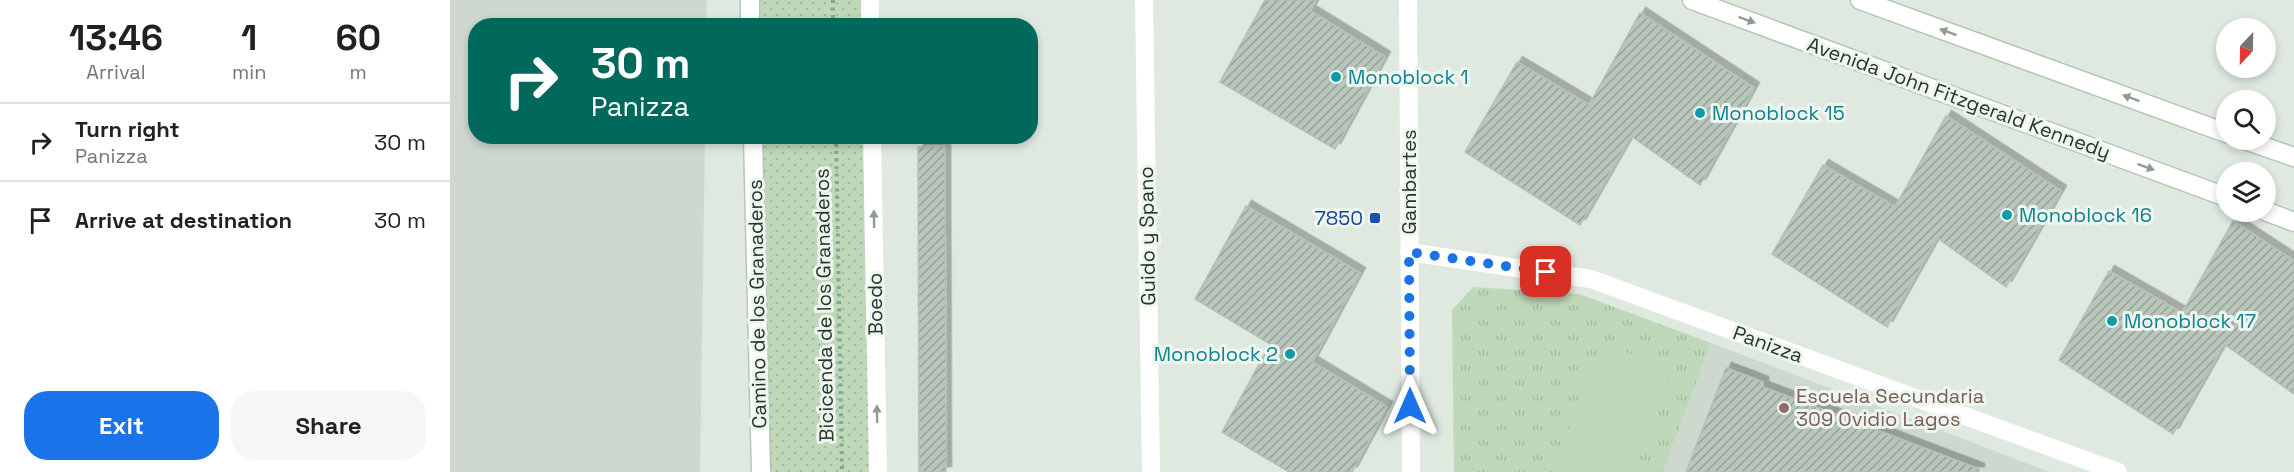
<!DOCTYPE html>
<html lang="en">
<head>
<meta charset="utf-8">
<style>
	body { margin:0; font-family:"Space Grotesk",sans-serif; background:#f6f6f6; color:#202124; height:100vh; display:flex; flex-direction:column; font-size:22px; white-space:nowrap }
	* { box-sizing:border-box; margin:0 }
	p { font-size:20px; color:#757577 }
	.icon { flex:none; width:33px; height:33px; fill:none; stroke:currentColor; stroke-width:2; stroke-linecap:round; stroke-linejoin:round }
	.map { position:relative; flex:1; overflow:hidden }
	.panel { display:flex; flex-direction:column; background:#fff; width:450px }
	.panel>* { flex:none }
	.guide { position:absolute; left:18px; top:18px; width:570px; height:126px; border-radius:24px; box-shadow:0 3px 9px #0003; background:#00695c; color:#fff; overflow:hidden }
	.needle { width:39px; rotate:202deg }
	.tools { position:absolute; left:1766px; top:18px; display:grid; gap:12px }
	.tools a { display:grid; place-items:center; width:60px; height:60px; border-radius:50%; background:#fff; box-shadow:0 3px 9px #0003; font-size:30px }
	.pin { position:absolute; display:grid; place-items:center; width:51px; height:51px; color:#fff; margin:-26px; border-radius:12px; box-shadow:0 3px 9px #0006 }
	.me { position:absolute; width:66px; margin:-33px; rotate:0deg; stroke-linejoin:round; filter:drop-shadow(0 0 4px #0008) }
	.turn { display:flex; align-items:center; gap:21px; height:126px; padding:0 24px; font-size:27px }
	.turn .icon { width:78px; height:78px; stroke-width:2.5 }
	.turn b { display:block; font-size:42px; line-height:51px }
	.eta { display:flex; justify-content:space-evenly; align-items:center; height:102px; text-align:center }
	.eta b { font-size:36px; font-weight:600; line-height:42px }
	.button { display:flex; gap:12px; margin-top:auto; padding:12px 24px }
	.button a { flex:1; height:69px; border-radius:24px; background:#1a73e8; color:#fff; font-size:24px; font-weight:600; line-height:69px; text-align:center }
	.button a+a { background:#f6f6f6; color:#202124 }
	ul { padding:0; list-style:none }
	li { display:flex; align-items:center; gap:18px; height:78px; padding:0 24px; border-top:2px solid #e0e0e0 }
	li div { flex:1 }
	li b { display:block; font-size:22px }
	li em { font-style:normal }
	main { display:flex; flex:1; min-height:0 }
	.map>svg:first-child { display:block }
	.built { fill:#ced8cf }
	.grass { fill:url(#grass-dots) }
	.park { fill:url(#park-tufts) }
	.pitch { fill:#c0d8ba }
	.building { fill:url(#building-hatch); stroke:#b3c2b5; stroke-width:1.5; filter:url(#shadow) }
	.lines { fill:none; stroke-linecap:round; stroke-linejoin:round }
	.secondary-casing { stroke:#b4c7b7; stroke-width:21 }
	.path { stroke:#83a98c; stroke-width:4; stroke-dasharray:3 4.5; stroke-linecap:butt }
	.street { stroke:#fff; stroke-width:18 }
	.secondary { stroke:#fff; stroke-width:18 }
	.oneway { fill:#909b94 }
	.route { stroke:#1a73e8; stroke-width:10; stroke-dasharray:0 18 }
	.culture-dot { fill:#0f9aa8; stroke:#eff6f0; stroke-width:2 }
	.transit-dot { fill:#1a4fb4; stroke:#eff6f0; stroke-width:2 }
	.education-dot { fill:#8d6e63; stroke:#eff6f0; stroke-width:2 }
	.labels { text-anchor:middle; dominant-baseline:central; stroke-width:6; stroke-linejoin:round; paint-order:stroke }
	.culture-label { font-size:20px; fill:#0d838f; stroke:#eff6f0; text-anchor:start }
	.street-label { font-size:20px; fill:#223728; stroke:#eff6f0 }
	.transit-label { font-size:20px; fill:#164399; stroke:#eff6f0; text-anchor:end }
	.education-label { font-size:20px; fill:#785e54; stroke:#eff6f0; text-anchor:start }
</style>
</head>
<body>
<main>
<section class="panel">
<div class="eta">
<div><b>13:46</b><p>Arrival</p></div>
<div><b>1</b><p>min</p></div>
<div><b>60</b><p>m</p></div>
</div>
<ul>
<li><svg class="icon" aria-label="right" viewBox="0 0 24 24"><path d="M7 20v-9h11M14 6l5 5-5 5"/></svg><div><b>Turn right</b><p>Panizza</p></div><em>30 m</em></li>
<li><svg class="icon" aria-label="arrive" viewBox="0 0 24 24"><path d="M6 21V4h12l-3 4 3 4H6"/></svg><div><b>Arrive at destination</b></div><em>30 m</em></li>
</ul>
<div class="button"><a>Exit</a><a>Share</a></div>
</section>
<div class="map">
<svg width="1844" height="472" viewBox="0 0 1844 472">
	<defs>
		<pattern id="grass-dots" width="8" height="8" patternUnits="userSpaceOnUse" patternTransform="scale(1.5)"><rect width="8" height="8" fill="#c0d8ba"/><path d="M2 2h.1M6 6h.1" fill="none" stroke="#a5baa0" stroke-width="1.8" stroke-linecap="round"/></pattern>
		<pattern id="park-tufts" width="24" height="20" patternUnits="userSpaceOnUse" patternTransform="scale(1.5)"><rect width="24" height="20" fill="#c0d8ba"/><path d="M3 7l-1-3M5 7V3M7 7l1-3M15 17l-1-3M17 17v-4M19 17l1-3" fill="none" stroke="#a5baa0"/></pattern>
		<pattern id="building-hatch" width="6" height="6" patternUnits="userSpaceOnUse" patternTransform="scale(1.5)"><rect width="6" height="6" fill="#b8c6bb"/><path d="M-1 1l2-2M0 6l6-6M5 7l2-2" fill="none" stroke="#95a298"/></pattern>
		<filter id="shadow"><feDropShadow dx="5.5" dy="-5.5" stdDeviation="0" flood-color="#0004"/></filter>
	</defs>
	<rect width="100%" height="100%" fill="#dfe9e0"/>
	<g class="built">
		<polygon points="0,0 257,0 256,25 26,26 26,136 255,137 250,472 0,472"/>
		<polygon points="1261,343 1600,472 1213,472"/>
	</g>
	<g class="grass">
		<rect x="300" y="0" width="120" height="25"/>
		<polygon points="303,137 422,137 428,472 311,472"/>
	</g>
	<polygon class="park" points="1023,287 1129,294 1261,343 1213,472 1004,472 1002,310"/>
	<polygon class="pitch" points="1152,343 1223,369 1184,472 1103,472"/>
	<g class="building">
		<polygon points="815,0 866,0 860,11 935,57 885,149 770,82"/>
		<polygon points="1190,13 1304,88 1250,185 1181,136 1130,225 1015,152 1067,62 1139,105"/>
		<polygon points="1496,116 1611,191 1556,287 1487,238 1437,327 1322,254 1373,165 1445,207"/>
		<polygon points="495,146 496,472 469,472 468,147"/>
		<polygon points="796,206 910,273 862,362 937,407 902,472 839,472 772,432 820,344 745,299"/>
		<polygon points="1783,221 1844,261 1844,394 1774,344 1723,434 1609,360 1659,271 1732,313"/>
		<polygon points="1276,368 1313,382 1313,387 1529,469 1529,472 1236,472"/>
	</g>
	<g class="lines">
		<g class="secondary-casing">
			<g id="secondary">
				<polyline points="300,0 300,26"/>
				<polyline points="1242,0 1776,197"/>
				<polyline points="1410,0 1776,133"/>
				<polyline points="303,136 311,472"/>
				<polyline points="1795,140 1844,157"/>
				<polyline points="1815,211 1844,222"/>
			</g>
		</g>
		<g class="path">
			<polyline points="383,0 383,26"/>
			<polyline points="386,136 392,472"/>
		</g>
		<g class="street">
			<polyline points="420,0 420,26"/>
			<polyline points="694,0 701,472"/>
			<polyline points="958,0 961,472"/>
			<polyline points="422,136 428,472"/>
			<polyline points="959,252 1141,279 1668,472"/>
		</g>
		<use href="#secondary" class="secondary"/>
	</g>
	<defs><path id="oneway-solid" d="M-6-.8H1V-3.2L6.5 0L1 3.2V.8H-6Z" transform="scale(1.5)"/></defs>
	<g class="oneway">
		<use href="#oneway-solid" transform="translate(1297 20) rotate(20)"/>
		<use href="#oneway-solid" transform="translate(1498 32) rotate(-160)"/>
		<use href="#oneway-solid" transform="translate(1681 98) rotate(-160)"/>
		<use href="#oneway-solid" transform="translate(1696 167) rotate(20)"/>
		<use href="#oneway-solid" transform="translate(424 219) rotate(-91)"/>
		<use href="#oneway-solid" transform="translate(427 414) rotate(-91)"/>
	</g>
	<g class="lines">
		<polyline class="route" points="960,406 959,252 1096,272"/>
	</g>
	<g class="culture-dot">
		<circle cx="886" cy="77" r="6"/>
		<circle cx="1250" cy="113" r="6"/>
		<circle cx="1557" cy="215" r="6"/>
		<circle cx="1662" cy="321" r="6"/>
		<circle cx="840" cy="354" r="6"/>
	</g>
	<rect class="transit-dot" x="919" y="212" width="12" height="12" rx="3"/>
	<circle class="education-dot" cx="1334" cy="408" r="6"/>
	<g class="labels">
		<g class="culture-label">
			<text x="898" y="77">Monoblock 1</text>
			<text x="1262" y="113">Monoblock 15</text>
			<text x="1569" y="215">Monoblock 16</text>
			<text x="1674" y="321">Monoblock 17</text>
			<text x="828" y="354" text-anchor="end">Monoblock 2</text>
		</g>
		<g class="street-label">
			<text transform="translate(1509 98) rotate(20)">Avenida John Fitzgerald Kennedy</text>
			<text transform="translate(959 182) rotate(-90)">Gambartes</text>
			<text transform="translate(697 236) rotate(-91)">Guido y Spano</text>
			<text transform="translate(307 304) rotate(-91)">Camino de los Granaderos</text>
			<text transform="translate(425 304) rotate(-91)">Boedo</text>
			<text transform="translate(374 305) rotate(-91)">Bicicenda de los Granaderos</text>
			<text transform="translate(1318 344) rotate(20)">Panizza</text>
		</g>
		<g class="transit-label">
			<text x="913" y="218">7850</text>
		</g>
		<g class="education-label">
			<text x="1346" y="396">Escuela Secundaria<tspan x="1346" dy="23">309 Ovidio Lagos</tspan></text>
		</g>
	</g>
</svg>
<div class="tools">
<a><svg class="needle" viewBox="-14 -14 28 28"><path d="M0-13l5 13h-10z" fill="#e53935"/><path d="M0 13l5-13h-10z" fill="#757577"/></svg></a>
<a><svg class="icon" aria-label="search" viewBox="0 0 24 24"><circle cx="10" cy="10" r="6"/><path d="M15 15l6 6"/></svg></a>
<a><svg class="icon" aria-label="layers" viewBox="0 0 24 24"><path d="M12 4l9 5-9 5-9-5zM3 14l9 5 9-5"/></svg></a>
</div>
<div class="pin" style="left:1096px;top:272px;background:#d93025"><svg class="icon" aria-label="arrive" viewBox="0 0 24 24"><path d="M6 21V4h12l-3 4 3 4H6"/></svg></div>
<svg class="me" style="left:960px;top:406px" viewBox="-20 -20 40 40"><path d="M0-17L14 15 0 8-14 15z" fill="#1a73e8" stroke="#fff" stroke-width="4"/></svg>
<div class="guide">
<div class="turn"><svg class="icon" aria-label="right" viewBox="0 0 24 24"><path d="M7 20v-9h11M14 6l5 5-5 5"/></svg><div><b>30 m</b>Panizza</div></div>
</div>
</div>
</main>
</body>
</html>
